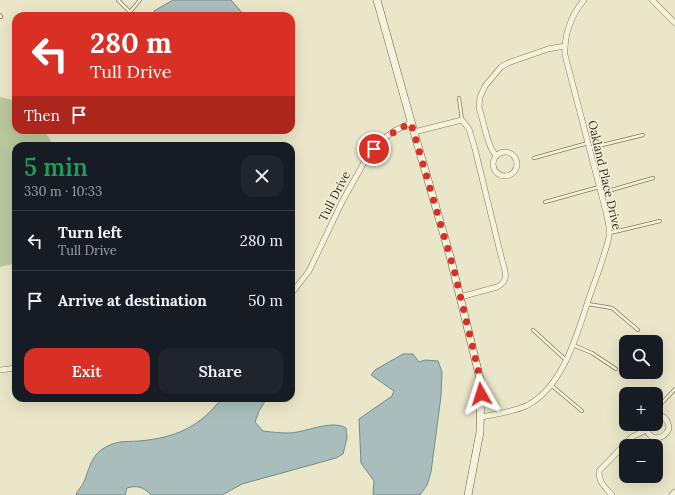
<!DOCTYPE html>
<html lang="en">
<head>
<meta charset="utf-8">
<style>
	body { margin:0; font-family:Lora,serif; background:#20242c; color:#f1f3f6; height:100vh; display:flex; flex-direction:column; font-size:15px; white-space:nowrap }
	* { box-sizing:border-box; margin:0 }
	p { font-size:13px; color:#9ea1a6 }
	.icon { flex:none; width:22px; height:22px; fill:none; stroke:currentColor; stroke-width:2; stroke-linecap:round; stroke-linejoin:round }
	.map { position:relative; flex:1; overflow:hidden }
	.drawer { position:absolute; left:12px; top:142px; width:283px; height:260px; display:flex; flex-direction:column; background:#171b24; border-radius:12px; box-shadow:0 4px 16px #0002 }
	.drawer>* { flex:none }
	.guide { position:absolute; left:12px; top:12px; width:283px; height:122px; border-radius:12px; box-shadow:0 4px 16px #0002; background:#d93025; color:#fff; overflow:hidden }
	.buttons { position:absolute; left:619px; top:335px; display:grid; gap:8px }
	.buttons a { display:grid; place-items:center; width:44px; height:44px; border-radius:8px; background:#171b24; box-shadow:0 4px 16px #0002; font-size:20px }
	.pin { position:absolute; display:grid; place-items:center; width:34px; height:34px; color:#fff; margin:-17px; border:2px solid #fff; border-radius:50%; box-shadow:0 1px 4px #0007 }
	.me { position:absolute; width:44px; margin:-22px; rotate:354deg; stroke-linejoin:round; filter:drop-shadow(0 0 3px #0008) }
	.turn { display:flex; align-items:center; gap:14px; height:84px; padding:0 12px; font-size:18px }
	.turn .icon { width:52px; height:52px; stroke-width:2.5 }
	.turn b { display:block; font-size:28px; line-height:34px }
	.then { display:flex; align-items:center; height:38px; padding:0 12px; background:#0003; gap:8px; font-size:15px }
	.round { display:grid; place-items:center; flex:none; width:42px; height:42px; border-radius:12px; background:#20242c }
	.headline { display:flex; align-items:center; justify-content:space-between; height:68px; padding:0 12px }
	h1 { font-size:24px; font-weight:600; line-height:30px; color:#1e9e55 }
	.button { display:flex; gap:8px; margin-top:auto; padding:8px 12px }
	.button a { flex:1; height:46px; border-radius:12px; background:#d93025; color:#fff; font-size:16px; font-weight:600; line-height:46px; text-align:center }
	.button a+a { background:#20242c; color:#f1f3f6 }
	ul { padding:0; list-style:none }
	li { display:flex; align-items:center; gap:12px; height:60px; padding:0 12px; border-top:1px solid #363941 }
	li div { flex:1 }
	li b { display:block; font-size:15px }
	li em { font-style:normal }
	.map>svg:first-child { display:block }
	.green { fill:#bac79d }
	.water { fill:#a9bebc; stroke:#708c8a }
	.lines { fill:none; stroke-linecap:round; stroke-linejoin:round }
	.lane-casing { stroke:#847a5f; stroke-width:4 }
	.street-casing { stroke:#847a5f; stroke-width:6 }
	.secondary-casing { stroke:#665b42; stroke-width:8 }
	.lane { stroke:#f5f2db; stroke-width:2.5 }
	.street { stroke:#f5f2db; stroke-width:5 }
	.secondary { stroke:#f5f2db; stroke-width:7 }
	.route { stroke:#d93025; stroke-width:7; stroke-dasharray:0 12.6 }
	.labels { text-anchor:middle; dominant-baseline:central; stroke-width:3; stroke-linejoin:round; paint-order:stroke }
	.street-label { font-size:12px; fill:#362f21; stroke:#f2efd7 }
</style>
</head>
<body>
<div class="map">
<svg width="675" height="495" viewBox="0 0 675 495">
	<rect width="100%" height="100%" fill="#eae6c9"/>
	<polygon class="green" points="0,97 16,101 16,130 44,130 54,146 16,146 16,263 0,267"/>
	<g class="water">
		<polygon points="173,0 231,0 245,16 154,16 154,11"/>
		<polygon points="403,354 413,354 419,362 425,360 438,361 442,372 441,396 431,472 427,485 420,495 373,495 374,481 361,463 359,419 392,396 394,391 371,375 375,370"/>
		<path d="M222,398H267L259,411L255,422L263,431C271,432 280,433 288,433C305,433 331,419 346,428L347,438L343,454L336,458L242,484L222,495H151C144,487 137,485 127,488L125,495H76C77,490 82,487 84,482C88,472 91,457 101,450C116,440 123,442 139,441C175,438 200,427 222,398Z"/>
	</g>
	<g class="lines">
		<g class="lane-casing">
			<g id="lane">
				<polyline points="118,0 130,12 140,0"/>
				<polyline points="0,15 1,17"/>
				<polyline points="459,98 462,120"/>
				<polyline points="590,148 643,135"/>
				<polyline points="534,158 588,143"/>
				<polyline points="601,193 653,178"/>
				<polyline points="545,202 599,187"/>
				<polyline points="610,233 660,221"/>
				<polyline points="588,304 612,308 638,330"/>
				<polyline points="533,330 566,360"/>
				<polyline points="573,345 592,353 616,369"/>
				<polyline points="551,385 582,411"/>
				<polyline points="657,414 661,404 675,389"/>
			</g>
		</g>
		<g class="street-casing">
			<g id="street">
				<polyline points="652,0 675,23"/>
				<path d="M414,132L462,120L469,129L475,149L502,260C505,271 510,281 497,287L460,297"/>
				<circle cx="505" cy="164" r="12"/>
				<polyline points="496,156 491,148 487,137 479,107 480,97 485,86 501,67 508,63 548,49 565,46"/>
				<polyline points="291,294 309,271 343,200 366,159 382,140 394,131 411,123"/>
				<polyline points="0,370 16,368"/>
				<path d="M481,417C496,414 514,412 528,405C564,385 577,334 589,298C596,278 604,258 609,237V226L606,212L565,55C564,35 571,15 584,0"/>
				<path d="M646,424C645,440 664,443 669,428C668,420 664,415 656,415"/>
				<path d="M612,495C604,486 599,483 599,471L632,437L646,430"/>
			</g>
		</g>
		<g class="secondary-casing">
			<g id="secondary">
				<polyline points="377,0 414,132 450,256 481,383 480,432 468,495"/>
				<polyline points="673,495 675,493"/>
			</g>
		</g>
		<use href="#lane" class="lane"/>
		<use href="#street" class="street"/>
		<use href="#secondary" class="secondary"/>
	</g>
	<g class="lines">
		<path class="route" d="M374,149C385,137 396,130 411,123L454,270L476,361L481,383V394"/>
	</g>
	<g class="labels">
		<g class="street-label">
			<text transform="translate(605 175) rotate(77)">Oakland Place Drive</text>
			<text transform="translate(334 196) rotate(-63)">Tull Drive</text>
		</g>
	</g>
</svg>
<div class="buttons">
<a><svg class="icon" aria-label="search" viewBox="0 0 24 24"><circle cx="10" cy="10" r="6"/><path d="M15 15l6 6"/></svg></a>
<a>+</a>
<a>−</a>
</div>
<div class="pin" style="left:374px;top:149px;background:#d93025"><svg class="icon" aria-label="arrive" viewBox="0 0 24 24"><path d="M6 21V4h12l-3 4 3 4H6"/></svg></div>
<svg class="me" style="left:481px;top:394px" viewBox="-20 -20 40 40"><path d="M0-17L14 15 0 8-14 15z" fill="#d93025" stroke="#fff" stroke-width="4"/></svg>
<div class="guide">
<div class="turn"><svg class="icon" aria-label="left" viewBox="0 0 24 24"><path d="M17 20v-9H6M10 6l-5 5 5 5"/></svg><div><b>280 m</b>Tull Drive</div></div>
<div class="then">Then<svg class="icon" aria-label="arrive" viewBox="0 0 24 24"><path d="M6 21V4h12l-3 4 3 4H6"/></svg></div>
</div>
<section class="drawer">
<div class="headline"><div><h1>5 min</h1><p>330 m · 10:33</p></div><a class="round"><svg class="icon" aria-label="close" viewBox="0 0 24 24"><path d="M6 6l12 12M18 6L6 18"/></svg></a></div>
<ul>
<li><svg class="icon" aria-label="left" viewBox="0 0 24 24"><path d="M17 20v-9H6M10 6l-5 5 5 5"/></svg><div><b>Turn left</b><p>Tull Drive</p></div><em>280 m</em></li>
<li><svg class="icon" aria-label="arrive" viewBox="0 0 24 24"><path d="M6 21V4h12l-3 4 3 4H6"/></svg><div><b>Arrive at destination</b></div><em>50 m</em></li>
</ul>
<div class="button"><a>Exit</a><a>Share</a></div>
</section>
</div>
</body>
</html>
